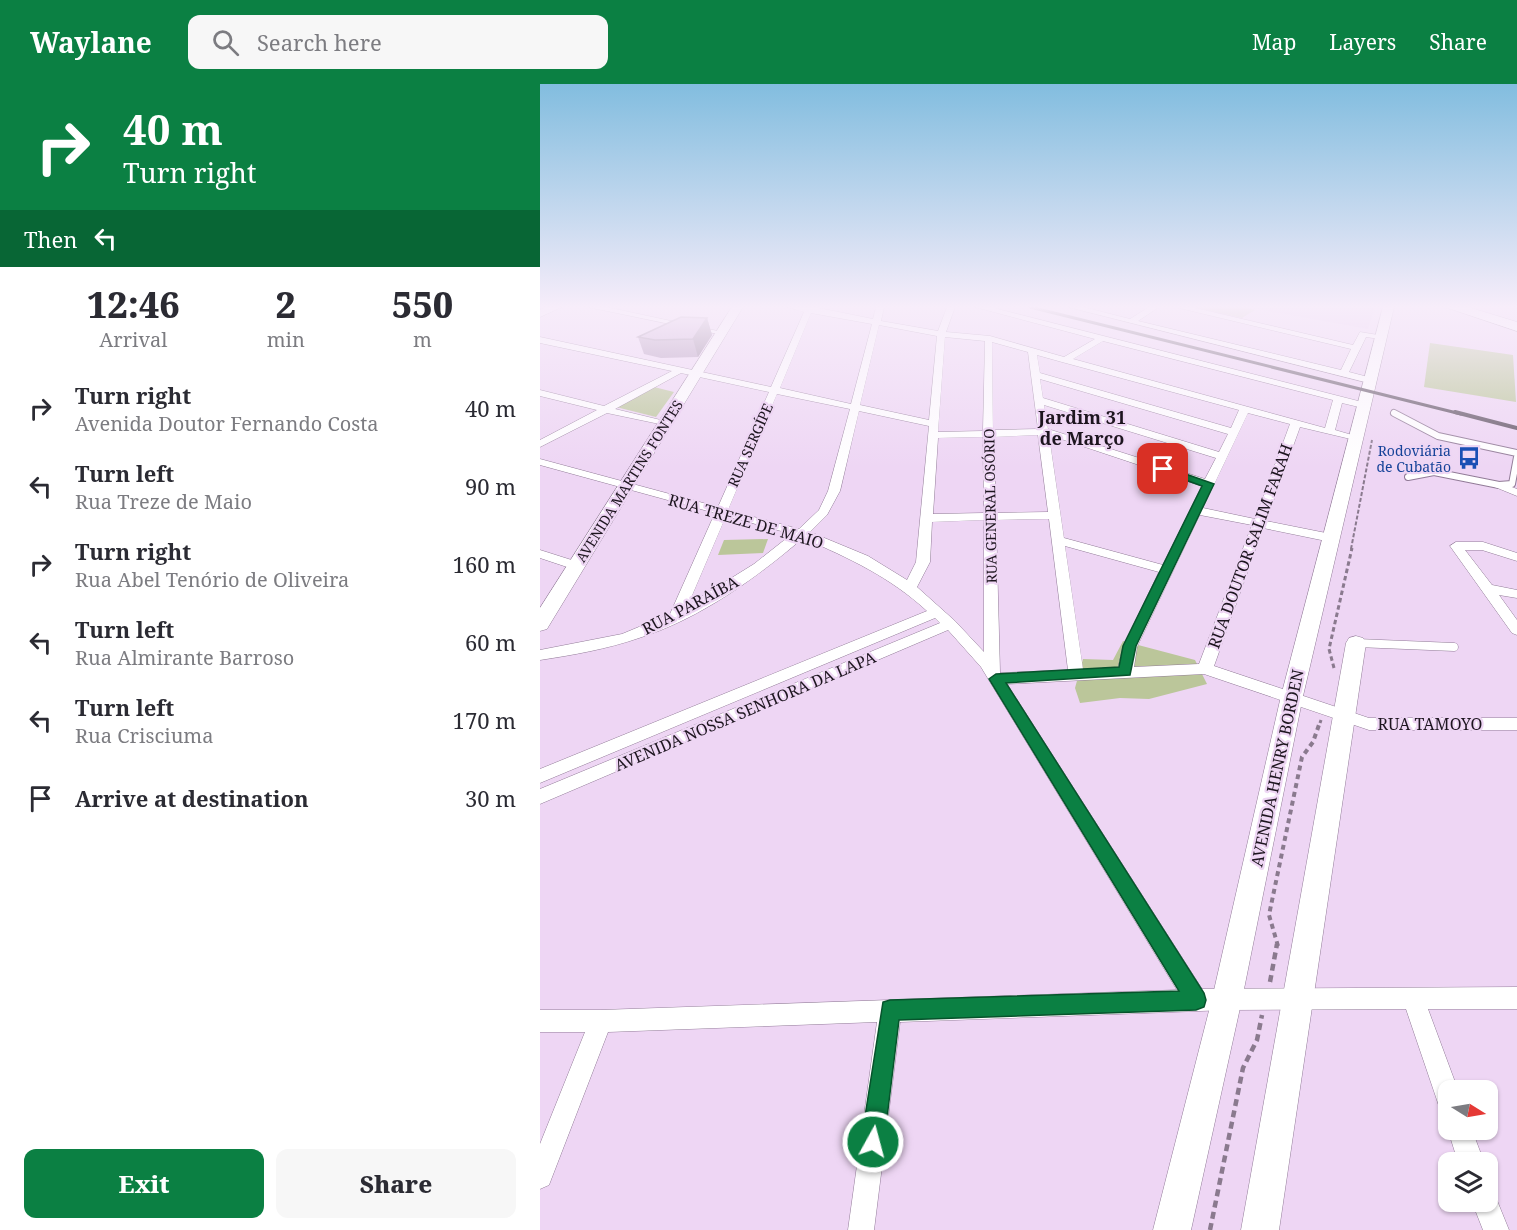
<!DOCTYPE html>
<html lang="en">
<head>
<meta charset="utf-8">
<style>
	body { margin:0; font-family:"Noto Serif",serif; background:#f7f7f7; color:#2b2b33; height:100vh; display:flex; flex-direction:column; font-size:22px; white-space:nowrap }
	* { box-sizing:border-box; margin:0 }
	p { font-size:20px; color:#7c7c81 }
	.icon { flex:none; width:33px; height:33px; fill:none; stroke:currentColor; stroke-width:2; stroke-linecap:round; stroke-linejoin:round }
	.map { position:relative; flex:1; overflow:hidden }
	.drawer { display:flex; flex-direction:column; background:#fff; width:540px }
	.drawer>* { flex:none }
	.hud { background:#0b8043; color:#fff; overflow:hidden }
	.needle { width:39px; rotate:101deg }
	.controls { position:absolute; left:898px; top:996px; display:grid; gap:12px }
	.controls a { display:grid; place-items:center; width:60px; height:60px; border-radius:12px; background:#fff; box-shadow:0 2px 4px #0004; font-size:30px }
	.pin { position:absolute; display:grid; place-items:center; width:51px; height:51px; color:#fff; margin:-26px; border-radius:12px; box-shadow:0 3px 9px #0006 }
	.me { position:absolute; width:66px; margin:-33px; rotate:7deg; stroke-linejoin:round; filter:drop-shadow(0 0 4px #0008) }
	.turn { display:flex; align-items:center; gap:21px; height:126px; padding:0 24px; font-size:27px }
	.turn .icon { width:78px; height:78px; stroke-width:2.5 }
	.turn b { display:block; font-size:42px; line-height:51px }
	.then { display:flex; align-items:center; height:57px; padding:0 24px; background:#0003; gap:12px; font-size:22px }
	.eta { display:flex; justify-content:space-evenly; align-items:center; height:102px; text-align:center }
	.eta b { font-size:36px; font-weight:800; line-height:42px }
	.cta { display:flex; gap:12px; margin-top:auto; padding:12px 24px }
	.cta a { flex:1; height:69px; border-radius:12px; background:#0b8043; color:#fff; font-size:24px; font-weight:800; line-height:69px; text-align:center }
	.cta a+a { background:#f7f7f7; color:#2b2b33 }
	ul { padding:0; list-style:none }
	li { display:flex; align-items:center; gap:18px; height:78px; padding:0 24px }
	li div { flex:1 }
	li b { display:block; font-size:22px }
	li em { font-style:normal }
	header { display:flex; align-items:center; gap:36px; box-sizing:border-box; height:84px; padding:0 30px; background:#0b8043; color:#fff }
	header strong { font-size:28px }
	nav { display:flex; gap:33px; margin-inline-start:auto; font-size:21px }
	.search { width:420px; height:54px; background:#f7f7f7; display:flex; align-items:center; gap:15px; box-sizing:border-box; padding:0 21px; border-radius:12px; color:#7c7c81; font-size:22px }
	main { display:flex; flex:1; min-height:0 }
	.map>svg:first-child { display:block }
	.built { fill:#e6c9ee }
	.green { fill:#bbc69a }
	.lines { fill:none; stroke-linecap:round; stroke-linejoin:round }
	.lane-far1-casing { stroke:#927c98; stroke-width:8 }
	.lane-casing { stroke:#927c98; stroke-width:9 }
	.street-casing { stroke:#927c98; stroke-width:1 }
	.secondary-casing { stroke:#927c98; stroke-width:1 }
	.highway-casing { stroke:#927c98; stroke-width:1 }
	.path-far3 { stroke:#8a7a8e; stroke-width:2; stroke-dasharray:4 2; stroke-linecap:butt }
	.path-far2 { stroke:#8a7a8e; stroke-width:3; stroke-dasharray:4.5 3; stroke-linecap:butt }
	.path-far1 { stroke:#8a7a8e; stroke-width:4; stroke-dasharray:5 4; stroke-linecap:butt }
	.path { stroke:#8a7a8e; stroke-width:4.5; stroke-dasharray:7 4.5; stroke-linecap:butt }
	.lane-far1 { stroke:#fff; stroke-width:6 }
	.lane { stroke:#fff; stroke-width:8 }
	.street { fill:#fff; fill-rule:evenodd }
	.secondary { fill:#fff; fill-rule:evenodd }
	.highway { fill:#fff; fill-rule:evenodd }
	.rail-far1 { stroke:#645767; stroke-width:3 }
	.rail { stroke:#645767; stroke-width:4 }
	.wall { fill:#ac90b4 }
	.shaded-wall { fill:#8c7692 }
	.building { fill:#c8a8d1; stroke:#8c7692; stroke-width:1.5 }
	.route { fill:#0b8043; stroke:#07532c; stroke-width:1.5 }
	.labels { text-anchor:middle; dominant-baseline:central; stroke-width:4.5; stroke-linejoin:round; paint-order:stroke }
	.far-street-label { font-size:14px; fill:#1d151f; stroke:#eed6f4 }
	.far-transit-label { font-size:14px; fill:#164399; stroke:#eed6f4; text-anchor:end }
	.street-label { font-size:16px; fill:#1d151f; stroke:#eed6f4 }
	.far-district-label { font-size:18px; font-weight:bold; fill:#1d151f; stroke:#eed6f4 }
</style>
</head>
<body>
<header>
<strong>Waylane</strong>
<div class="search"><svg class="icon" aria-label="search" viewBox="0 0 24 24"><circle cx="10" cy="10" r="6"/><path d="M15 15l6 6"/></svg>Search here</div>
<nav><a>Map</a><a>Layers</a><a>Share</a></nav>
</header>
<main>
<section class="drawer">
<div class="hud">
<div class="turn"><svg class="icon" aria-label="right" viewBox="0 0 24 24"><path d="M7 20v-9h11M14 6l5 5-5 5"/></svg><div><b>40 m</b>Turn right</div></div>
<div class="then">Then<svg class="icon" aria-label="left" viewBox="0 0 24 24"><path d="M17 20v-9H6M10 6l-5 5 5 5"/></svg></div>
</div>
<div class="eta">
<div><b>12:46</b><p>Arrival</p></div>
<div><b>2</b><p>min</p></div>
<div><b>550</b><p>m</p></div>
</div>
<ul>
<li><svg class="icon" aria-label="right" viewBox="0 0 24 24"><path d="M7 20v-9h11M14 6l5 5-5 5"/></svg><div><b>Turn right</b><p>Avenida Doutor Fernando Costa</p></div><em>40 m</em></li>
<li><svg class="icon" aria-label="left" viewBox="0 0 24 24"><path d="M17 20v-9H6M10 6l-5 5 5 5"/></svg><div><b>Turn left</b><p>Rua Treze de Maio</p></div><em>90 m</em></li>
<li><svg class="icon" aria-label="right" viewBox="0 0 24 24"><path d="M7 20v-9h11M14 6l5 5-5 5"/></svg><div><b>Turn right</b><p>Rua Abel Tenório de Oliveira</p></div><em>160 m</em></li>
<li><svg class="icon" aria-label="left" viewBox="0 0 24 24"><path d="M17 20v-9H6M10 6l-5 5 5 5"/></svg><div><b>Turn left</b><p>Rua Almirante Barroso</p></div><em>60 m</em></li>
<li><svg class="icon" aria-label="left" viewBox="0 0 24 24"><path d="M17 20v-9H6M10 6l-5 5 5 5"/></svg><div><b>Turn left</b><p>Rua Crisciuma</p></div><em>170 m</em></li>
<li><svg class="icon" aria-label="arrive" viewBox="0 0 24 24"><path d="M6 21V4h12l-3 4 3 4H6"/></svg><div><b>Arrive at destination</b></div><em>30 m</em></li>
</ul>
<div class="cta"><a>Exit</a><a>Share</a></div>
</section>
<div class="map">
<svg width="977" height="1146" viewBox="0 0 977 1146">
	<rect width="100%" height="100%" fill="#eed6f4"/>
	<polygon class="built" points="706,223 835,223 828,245"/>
	<g class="green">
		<polygon points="652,223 706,223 715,226 702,234"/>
		<polygon points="890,259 973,271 976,318 884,303"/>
		<polygon points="114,303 134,308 116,333 76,323"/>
		<polygon points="228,455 223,469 178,471 184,456"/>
		<polygon points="583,557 655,576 667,600 609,615 580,614 540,619 535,604 543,575 573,576"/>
	</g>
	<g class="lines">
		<g class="lane-far1-casing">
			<g id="lane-far1">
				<polyline points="854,329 898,352 977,369"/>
				<polyline points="868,393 894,388 959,401 972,400 977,373"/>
			</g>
		</g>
		<g class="lane-casing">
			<polyline id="lane" points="817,559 914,563"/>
		</g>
		<g class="street-casing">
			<g id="street">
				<polygon points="48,223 66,223 187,249 183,251"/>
				<path d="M247,223H274L333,235L336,223H344L341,237L398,247L407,223H415L406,248L450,252L524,273L555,255L435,223H450L826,319L828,321L823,324L802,319L795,346L819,353V357L760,343L726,437L791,450L797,454L791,458L723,444L674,582L829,634H977V646H829L664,590L467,600L662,905L977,903V925H888L918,1006H909V1028L900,1025L866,925L687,926L360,938L334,1146H308L337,938L68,948L9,1101L0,1105V1060L45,948H0V926H61L637,906L441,583L408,546L0,720V705L400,539L395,534L0,699V685L387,527C350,493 309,474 263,454C215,495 159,535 99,554C67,565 33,571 0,576V566L82,550L130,530L175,429L0,381V375L178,423L229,308L141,289L75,325L129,338V342L67,329L0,363V356L57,326L0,312V306L64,322L132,287L0,259V253L231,303L264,228ZM271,229L332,240L311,320L240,304ZM339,241L397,252L389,336L320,321ZM405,253L445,257L443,347L398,348ZM563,257L793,316L785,344L533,275ZM452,258L488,268L498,345L453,346ZM497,271L522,278L699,326L691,344L500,289ZM500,295L688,350L679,368L503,314ZM237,310L310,325L288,407L279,426L259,445L188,426ZM504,321L676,374L665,395L508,345ZM319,327L389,342L376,478L367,496L328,472L270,448L287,431L300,407ZM708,329L750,340L715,435L663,424ZM498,351L508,428L456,429L454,353ZM509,351L662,402L623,481L524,454ZM443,353L444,429L393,430L398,354ZM660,431L712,441L659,580L594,583L597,563ZM186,432L252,450L214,480L148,521ZM509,435L528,586L460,589L456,436ZM444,436V568L415,537L377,503L390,478L392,438ZM525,462L619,488L583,563L578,584L543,585Z"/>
				<polygon points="528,223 543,223 590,235 609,223 619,223 598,237 801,286 811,265 635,223 651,223 813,261 820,248 844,252 840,255 826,253 809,288 832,294 834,296 829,299"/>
				<polygon points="959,398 977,405 977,412 955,403 953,401"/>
				<polygon points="916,458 943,458 977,469 977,477 942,466 925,466 952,501 977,506 977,514 959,511 977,536 977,551 972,549 910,462"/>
				<polygon points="0,466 41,479 43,482 36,486 0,474"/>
				<polygon points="909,1043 909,1046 932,1046 944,1078 918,1078 908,1046"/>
				<polygon points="948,1106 954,1109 969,1146 943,1146 932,1118 948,1118"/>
			</g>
		</g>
		<g class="secondary-casing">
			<g id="secondary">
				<polygon points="6,223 22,223 0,233 0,226"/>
				<polygon points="192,223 203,223 10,540 7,545 0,547 0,524"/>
				<polygon points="843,223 854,223 763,612 702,915 651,1146 613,1146 672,915 741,612"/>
				<polygon points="816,552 823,554 826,559 739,1146 701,1146 806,559 809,554"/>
			</g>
		</g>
		<g class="highway-casing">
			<polygon id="highway" points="905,223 928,223 977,238 977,247"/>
		</g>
		<polyline class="path-far3" points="811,465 832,356"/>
		<g class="path-far2">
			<polyline points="794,584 789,565 812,464"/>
			<polyline points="780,639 781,636"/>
		</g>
		<polyline class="path-far1" points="738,862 729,831 762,673 773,658 780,638"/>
		<g class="path">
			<polyline points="730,898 737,860"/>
			<polyline points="670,1146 703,984 717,956 722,931"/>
		</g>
		<use href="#lane-far1" class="lane-far1"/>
		<use href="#lane" class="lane"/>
		<use href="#street" class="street"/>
		<use href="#secondary" class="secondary"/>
		<use href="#highway" class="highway"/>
		<polyline class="rail-far1" points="490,223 921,330"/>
		<polyline class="rail" points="915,328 977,344"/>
	</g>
	<polygon class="wall" points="167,234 172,251 158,273 121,274 104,270 98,253"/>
	<polygon class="shaded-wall" points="167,234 172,251 158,273 153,255"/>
	<polygon class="building" points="141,233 167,234 153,255 115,256 98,253"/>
	<linearGradient id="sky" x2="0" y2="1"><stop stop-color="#82bddf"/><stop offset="0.58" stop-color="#f7edfa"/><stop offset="1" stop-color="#f7edfa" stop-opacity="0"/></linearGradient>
	<rect width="977" height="384" fill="url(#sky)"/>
	<polygon class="route" points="623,382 674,400 596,562 590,591 466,599 664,909 666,916 664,923 656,926 359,936 344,1058 341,1066 333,1069 325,1066 321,1058 343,918 350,916 639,907 449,595 456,590 579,583 583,562 662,402 620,387 618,385"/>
	<defs>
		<g id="bus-bare" transform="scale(1.8)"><path d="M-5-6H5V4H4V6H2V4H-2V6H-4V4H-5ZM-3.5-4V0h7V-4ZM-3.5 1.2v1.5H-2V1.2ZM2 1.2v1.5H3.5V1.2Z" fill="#1a4fb4" stroke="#eed6f4" stroke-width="2.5" paint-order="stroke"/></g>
	</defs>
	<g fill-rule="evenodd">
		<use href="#bus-bare" x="929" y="374"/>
	</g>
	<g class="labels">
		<g class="far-street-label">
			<text transform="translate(210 361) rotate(-66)">RUA SERGÍPE</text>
			<text transform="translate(89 397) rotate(-58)">AVENIDA MARTINS FONTES</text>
			<text transform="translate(450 422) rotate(-91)">RUA GENERAL OSÓRIO</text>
		</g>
		<g class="far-transit-label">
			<text x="911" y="366">Rodoviária<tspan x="911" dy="16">de Cubatão</tspan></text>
		</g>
		<g class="street-label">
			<text transform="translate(206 437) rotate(16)">RUA TREZE DE MAIO</text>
			<text transform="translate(710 462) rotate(-70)">RUA DOUTOR SALIM FARAH</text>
			<text transform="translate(150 521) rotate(-28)">RUA PARAÍBA</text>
			<text transform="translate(205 627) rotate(-23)">AVENIDA NOSSA SENHORA DA LAPA</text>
			<text x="890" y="640">RUA TAMOYO</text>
			<text transform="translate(737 684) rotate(-78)">AVENIDA HENRY BORDEN</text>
		</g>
		<g class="far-district-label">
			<text x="542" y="333">Jardim 31<tspan x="542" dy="21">de Março</tspan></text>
		</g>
	</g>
</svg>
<div class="controls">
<a><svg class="needle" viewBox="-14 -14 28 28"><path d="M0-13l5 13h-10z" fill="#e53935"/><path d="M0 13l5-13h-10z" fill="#7c7c81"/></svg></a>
<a><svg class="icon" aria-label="layers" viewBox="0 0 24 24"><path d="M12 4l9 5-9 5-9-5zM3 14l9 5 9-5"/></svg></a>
</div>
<div class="pin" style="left:623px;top:385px;background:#d93025"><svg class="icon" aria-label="arrive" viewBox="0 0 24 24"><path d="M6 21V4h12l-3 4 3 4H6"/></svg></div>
<svg class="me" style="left:333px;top:1058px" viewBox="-20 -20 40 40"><circle r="17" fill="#0b8043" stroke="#fff" stroke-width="3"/><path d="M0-11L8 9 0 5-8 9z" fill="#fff"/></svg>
</div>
</main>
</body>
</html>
